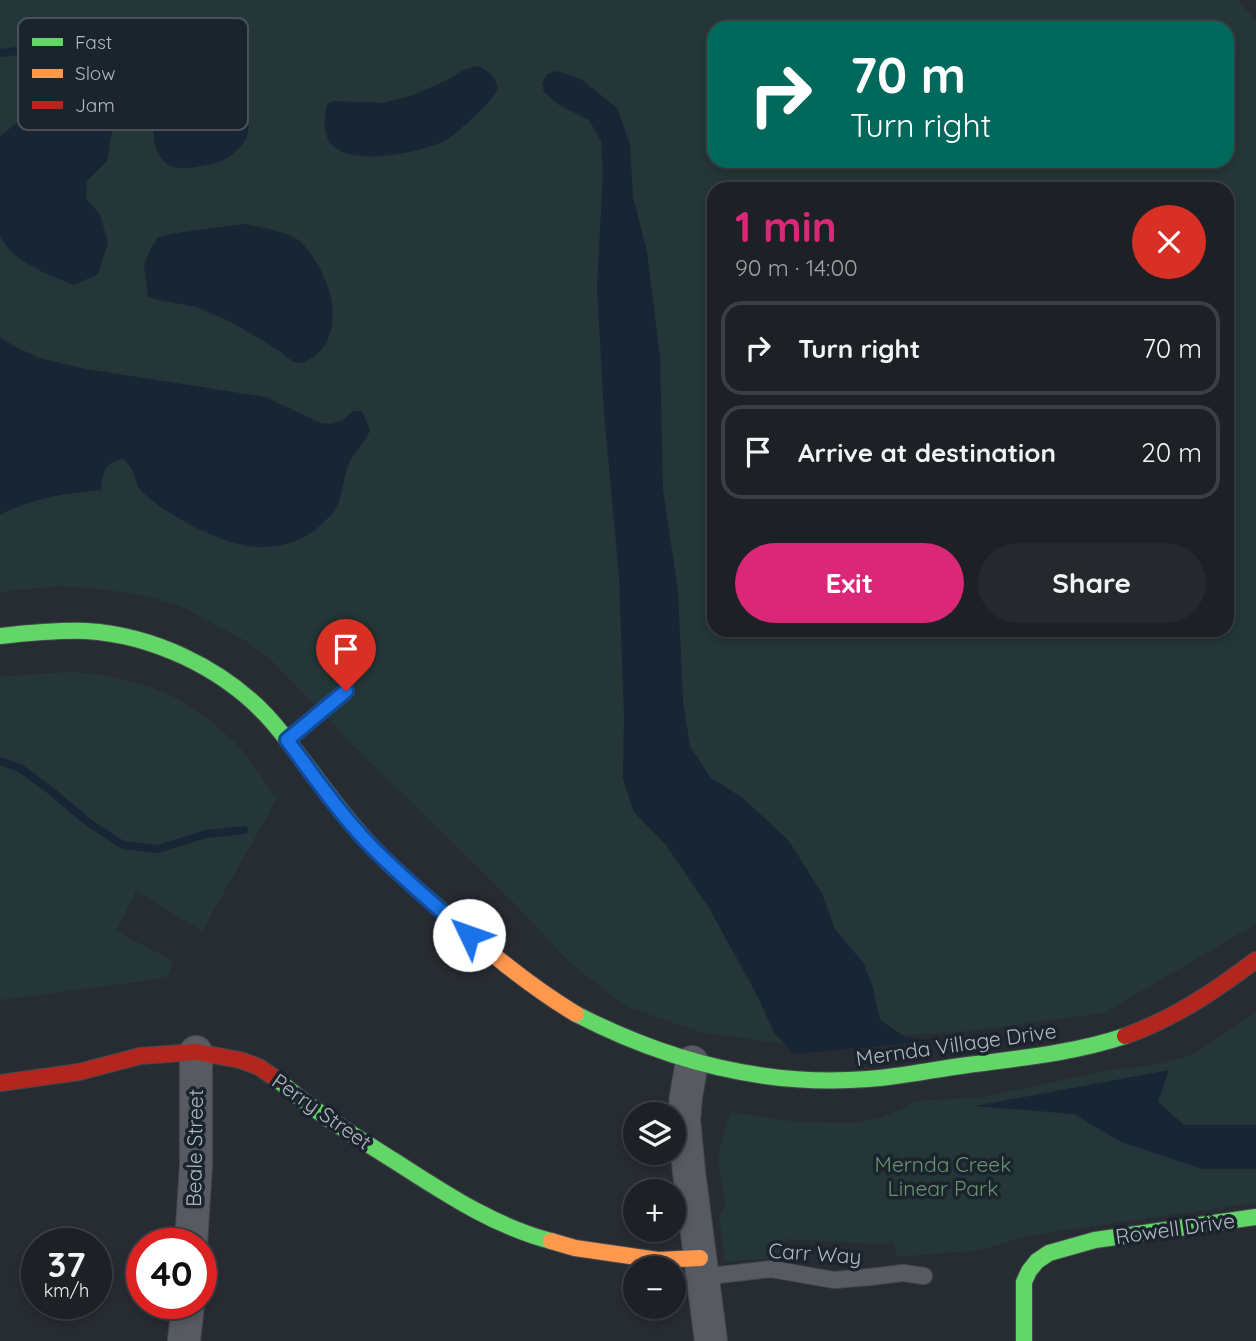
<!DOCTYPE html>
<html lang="en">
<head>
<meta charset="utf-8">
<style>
	body { margin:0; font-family:Quicksand,sans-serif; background:#25292e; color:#f1f3f6; height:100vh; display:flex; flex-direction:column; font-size:26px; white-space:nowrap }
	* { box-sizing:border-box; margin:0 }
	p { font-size:23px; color:#a0a3a7 }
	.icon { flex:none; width:38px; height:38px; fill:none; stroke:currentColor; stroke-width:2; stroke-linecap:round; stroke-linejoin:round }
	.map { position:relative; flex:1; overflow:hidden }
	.sheet { position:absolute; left:707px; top:182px; width:527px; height:455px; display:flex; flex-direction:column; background:#1d2126; border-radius:21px; box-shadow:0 4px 10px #0003,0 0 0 2px #3b3e43 }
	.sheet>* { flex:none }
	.banner { position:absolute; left:707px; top:21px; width:527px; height:147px; border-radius:21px; box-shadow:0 4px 10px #0003,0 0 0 2px #3b3e43; background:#00695c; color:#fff; overflow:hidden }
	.controls { position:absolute; left:623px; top:1102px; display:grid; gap:14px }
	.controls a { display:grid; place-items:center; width:63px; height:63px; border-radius:50%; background:#1d2126; box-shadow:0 4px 10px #0003,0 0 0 2px #3b3e43; font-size:35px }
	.speed { position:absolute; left:21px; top:1228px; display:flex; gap:14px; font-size:35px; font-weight:700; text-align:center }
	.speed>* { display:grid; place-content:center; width:91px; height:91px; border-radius:50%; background:#1d2126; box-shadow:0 4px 10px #0003,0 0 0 2px #3b3e43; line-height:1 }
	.speed small { font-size:18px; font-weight:400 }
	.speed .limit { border:10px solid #d22; background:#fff; color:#111 }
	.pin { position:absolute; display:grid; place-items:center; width:60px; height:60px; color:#fff; margin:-72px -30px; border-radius:50% 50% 50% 0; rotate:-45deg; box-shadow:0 0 7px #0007 }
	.pin .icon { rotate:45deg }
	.me { position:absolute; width:77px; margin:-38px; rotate:312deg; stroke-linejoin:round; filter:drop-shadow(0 0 5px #0008) }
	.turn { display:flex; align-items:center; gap:24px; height:147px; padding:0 28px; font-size:32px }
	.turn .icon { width:91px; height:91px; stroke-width:2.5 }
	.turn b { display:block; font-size:49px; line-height:60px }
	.round { display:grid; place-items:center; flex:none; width:74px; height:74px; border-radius:37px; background:#25292e }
	.head { display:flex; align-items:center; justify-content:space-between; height:119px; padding:0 28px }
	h1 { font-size:42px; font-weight:700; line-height:52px; color:#db2777 }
	.action { display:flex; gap:14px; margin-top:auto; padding:14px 28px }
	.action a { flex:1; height:80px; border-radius:42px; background:#db2777; color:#fff; font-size:28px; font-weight:700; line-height:80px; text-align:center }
	.action a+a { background:#25292e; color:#f1f3f6 }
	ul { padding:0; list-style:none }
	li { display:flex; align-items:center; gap:21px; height:94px; margin:0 14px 10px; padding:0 14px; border:4px solid #3b3e43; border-radius:21px }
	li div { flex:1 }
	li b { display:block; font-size:26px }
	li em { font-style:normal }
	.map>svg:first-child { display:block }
	.green { fill:#243637; fill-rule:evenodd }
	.water { fill:#182534 }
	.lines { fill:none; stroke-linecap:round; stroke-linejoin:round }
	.stream { stroke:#182534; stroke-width:8 }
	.building { fill:#3c4047; stroke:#4f545a; stroke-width:2 }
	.lane-casing { stroke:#44494f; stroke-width:18 }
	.street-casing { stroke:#44494f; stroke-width:34 }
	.fast-casing { stroke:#44494f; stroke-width:18 }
	.slow-casing { stroke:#44494f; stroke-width:18 }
	.jam-casing { stroke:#44494f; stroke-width:18 }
	.lane { stroke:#575b61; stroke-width:16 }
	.street { stroke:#575b61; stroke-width:32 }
	.fast { stroke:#63d668; stroke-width:16 }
	.slow { stroke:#ff974d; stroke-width:16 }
	.jam { stroke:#b3261e; stroke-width:16 }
	.route-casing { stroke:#114b97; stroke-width:18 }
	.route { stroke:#1a73e8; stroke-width:12 }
	.labels { text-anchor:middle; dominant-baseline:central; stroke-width:7; stroke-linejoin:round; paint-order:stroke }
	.street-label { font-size:21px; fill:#b0b9c4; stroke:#1b232c }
	.park-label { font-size:21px; fill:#699371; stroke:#1b232c }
	.key { fill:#1b232c; stroke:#48505a; stroke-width:2 }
	.key-label { font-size:19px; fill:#b0b9c4 }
</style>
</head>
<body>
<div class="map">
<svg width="1256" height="1341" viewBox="0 0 1256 1341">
	<rect width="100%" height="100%" fill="#272c32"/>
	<g class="green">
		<path d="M0,0H1238L1256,21V924L1104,1013L969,1031L784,1044L700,1032L627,1007L570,963L518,907L355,747L269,658L244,640L178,605L141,595L100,589L58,586L0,592ZM714,28H1227V161H714ZM714,189H1227V630H714Z"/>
		<path d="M73,672C142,677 190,696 238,746C253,762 264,781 277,799L202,931L136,891L116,931L174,961L168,976L145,981L0,1000V677L45,673Z"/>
		<polygon points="1256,1011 1256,1203 1032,1235 981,1250 897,1257 893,1242 880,1244 786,1239 782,1259 757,1259 725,1262 719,1216 725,1205 718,1155 730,1112 790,1121 851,1123 879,1118 902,1109 916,1101 981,1097 1111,1070 1160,1064 1186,1057 1208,1045"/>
	</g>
	<g class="water">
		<path d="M478,66C487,70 498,78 497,89C497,98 457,133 448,139C424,152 355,167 333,146C322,135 324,117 327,104L334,101L382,103L414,95L447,80L466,69Z"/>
		<polygon points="557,71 581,79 617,108 630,144 633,197 647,252 660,357 663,490 678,591 683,701 690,746 710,777 744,799 789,841 822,894 835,929 864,964 873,988 880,1020 907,1038 940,1040 794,1054 774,1033 758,997 709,908 666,845 634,812 623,779 624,715 619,576 604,413 597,288 603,172 601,141 589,120 559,105 544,92 542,84 547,74"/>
		<path d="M75,91L98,104L112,131L107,161L87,181L86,199L100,214L108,243L98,274L74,285C47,274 14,263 0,236V136L39,106Z"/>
		<path d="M200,98C207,98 215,97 222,98C246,102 257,127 241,146C236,151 230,157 224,160C212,165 184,171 171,166C162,162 158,154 155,145C147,113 175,104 200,98Z"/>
		<path d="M245,224C262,228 281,230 297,239C301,241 304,246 308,250C327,275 341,311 327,341C323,351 313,357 304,363L293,362L280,351L233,323L197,307L163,301L148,297L144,265L150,250L158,237L184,232Z"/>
		<path d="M0,337L12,345L39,358L86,369L265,397L321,423L332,424L342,420L354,411H362L370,430C366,442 356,450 350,461C342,476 344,497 334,512C331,516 326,519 323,523C306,540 283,547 260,547C225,547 166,515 141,491C137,486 137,483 135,477C133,470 128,464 124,459C104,461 103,473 101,490C66,493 32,498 0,515Z"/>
		<polygon points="1169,1070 1158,1102 1184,1125 1256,1125 1256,1169 1202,1169 1121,1142 1074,1114 975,1106"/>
	</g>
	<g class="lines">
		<g class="stream">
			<polyline points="0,53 57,46 169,39"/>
			<polyline points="0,761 20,768 50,790 89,823 123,845 158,849 206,834 244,830"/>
		</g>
	</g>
	<polygon class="building" points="331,630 337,637 326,648 319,641"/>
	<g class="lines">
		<g class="lane-casing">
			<g id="lane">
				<polyline points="287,740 346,691"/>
				<polyline points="702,1277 771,1269 834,1280 870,1277 903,1273 924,1276"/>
			</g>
		</g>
		<g class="street-casing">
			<g id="street">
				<polyline points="692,1062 686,1096 684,1120 689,1172 711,1341"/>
				<polyline points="191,1244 196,1165 196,1052"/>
				<polyline points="184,1341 188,1304"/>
			</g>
		</g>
		<g class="fast-casing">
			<g id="fast">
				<path d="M0,636C28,633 57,630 86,631C152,635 221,667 267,716C298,750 323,790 353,825"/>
				<path d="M576,1014C667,1061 766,1087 868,1079C902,1077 935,1069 968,1065C1021,1058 1074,1053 1125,1036"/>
				<path d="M278,1080C313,1111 353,1135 393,1160C443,1192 493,1226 551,1241"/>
				<polyline points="1024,1341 1024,1282 1029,1271 1037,1261 1049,1253 1095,1240 1256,1217"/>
			</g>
		</g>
		<g class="slow-casing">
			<g id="slow">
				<path d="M353,825C378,856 409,882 439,908C483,947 526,984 576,1014"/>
				<polyline points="551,1241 575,1248 658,1260 700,1258"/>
			</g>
		</g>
		<g class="jam-casing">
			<g id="jam">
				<path d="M1125,1036C1173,1019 1215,991 1256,960"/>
				<polyline points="0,1083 79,1072 140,1056 196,1052 240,1060 259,1067 278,1080"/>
			</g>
		</g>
		<use href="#lane" class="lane"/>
		<use href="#street" class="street"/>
		<use href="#fast" class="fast"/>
		<use href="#slow" class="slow"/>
		<use href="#jam" class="jam"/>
	</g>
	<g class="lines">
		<g class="route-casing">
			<path id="route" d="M346,691L287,740C313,775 338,811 368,843C400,876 435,905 469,935"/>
		</g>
		<use href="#route" class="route"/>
	</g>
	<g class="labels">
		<g class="street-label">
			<text transform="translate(956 1044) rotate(-8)">Mernda Village Drive</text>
			<text transform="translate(322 1111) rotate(35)">Perry Street</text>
			<text transform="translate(194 1148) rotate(-89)">Beale Street</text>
			<text transform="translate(1175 1228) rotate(-8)">Rowell Drive</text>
			<text transform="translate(815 1253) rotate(4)">Carr Way</text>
		</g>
		<g class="park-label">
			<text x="943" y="1164">Mernda Creek<tspan x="943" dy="24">Linear Park</tspan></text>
		</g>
	</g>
	<rect x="18" y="18" width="230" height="112" rx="10" class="key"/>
	<rect x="32" y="38" width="31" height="8" fill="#63d668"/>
	<rect x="32" y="69" width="31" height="9" fill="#ff974d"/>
	<rect x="32" y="101" width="31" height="8" fill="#b3261e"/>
	<g class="key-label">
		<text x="75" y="49">Fast</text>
		<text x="75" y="80">Slow</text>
		<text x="75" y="112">Jam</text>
	</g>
</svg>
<div class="controls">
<a><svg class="icon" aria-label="layers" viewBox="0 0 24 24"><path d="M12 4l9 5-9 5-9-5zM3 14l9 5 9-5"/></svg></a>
<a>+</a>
<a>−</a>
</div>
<div class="speed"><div>37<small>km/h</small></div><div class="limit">40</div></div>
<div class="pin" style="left:346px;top:691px;background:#d93025"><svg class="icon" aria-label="arrive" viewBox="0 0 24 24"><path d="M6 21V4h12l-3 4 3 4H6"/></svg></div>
<svg class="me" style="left:469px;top:935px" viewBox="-20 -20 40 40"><circle r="19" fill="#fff"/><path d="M0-13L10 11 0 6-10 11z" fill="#1a73e8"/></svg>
<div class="banner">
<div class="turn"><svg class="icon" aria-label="right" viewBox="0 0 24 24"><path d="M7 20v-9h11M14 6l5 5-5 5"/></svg><div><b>70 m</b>Turn right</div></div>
</div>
<section class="sheet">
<div class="head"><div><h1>1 min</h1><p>90 m · 14:00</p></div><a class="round" style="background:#d93025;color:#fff"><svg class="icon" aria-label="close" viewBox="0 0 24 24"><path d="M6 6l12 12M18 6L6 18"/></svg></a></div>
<ul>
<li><svg class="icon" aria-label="right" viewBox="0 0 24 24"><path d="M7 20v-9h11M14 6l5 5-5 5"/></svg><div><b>Turn right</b></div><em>70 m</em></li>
<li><svg class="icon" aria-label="arrive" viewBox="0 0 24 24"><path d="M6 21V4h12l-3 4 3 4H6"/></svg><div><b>Arrive at destination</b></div><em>20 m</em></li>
</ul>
<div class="action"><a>Exit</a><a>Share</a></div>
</section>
</div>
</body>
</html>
